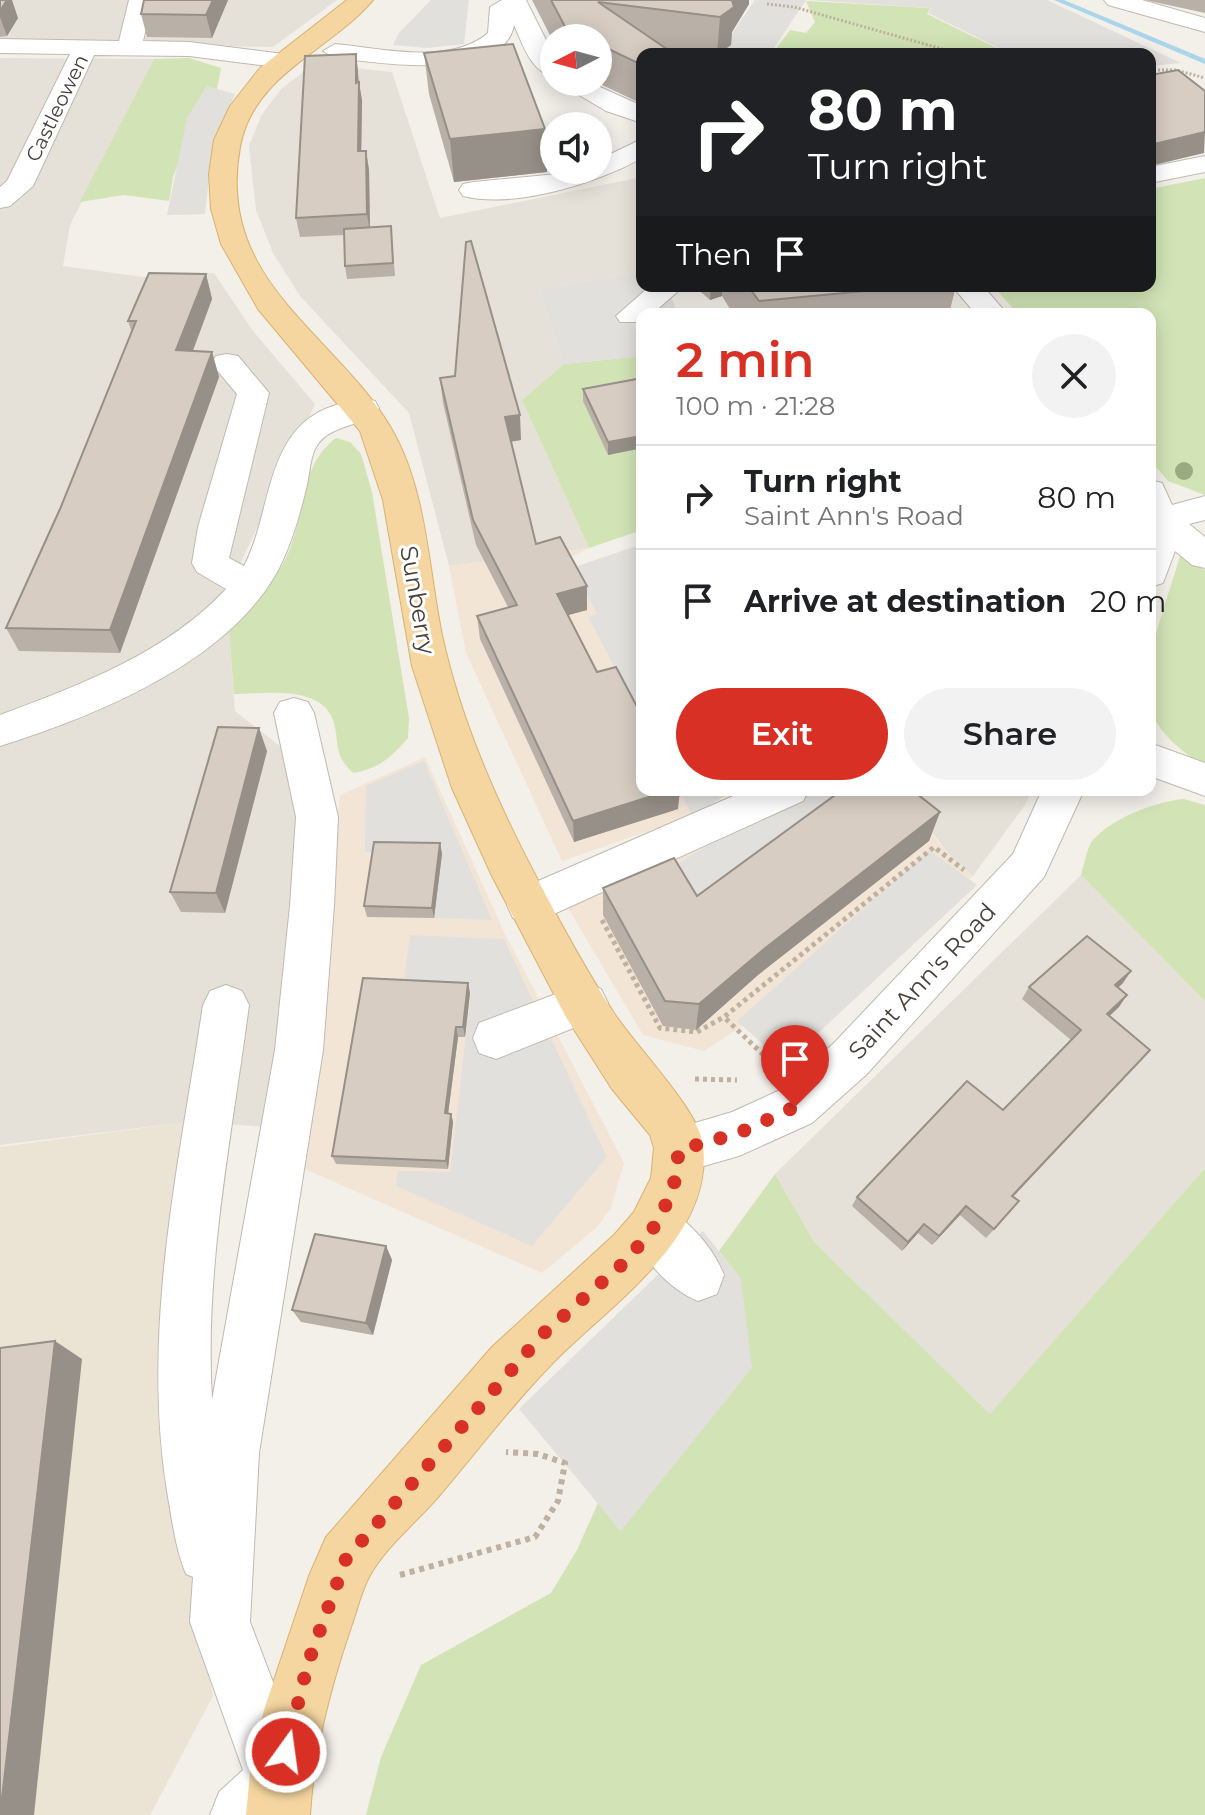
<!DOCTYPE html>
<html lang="en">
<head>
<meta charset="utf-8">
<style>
	body { margin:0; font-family:Montserrat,sans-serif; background:#f2f2f2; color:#202124; height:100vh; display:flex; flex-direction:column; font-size:30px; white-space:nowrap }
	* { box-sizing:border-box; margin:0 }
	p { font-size:26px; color:#757577 }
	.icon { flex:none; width:44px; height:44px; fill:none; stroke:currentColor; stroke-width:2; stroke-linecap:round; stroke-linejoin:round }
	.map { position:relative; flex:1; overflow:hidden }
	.details { position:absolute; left:636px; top:308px; width:520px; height:488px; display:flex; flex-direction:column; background:#fff; border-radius:16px; box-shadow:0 4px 20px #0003 }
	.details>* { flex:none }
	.guide { position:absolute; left:636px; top:48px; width:520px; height:244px; border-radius:16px; box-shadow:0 4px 20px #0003; background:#202124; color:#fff; overflow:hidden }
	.needle { width:52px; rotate:264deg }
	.tools { position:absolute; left:540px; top:24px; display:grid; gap:16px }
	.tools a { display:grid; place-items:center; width:72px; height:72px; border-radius:50%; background:#fff; box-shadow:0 4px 20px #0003; font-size:40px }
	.pin { position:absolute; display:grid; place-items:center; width:68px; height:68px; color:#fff; margin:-82px -34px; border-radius:50% 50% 50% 0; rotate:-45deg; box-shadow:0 0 8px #0007 }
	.pin .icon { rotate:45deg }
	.me { position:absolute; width:88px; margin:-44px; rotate:14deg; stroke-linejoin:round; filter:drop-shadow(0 0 6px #0008) }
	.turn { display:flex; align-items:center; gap:28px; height:168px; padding:0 40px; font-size:36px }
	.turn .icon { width:104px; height:104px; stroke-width:2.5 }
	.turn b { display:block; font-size:56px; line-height:68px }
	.then { display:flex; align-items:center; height:76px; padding:0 40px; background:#0003; gap:16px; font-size:30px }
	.round { display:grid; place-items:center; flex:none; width:84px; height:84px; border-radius:42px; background:#f2f2f2 }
	.overview { display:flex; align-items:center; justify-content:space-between; height:136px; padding:0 40px }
	h1 { font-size:48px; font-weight:600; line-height:60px; color:#d93025 }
	.action { display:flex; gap:16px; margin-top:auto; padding:16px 40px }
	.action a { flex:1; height:92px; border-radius:48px; background:#d93025; color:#fff; font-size:32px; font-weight:600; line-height:92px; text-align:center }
	.action a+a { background:#f2f2f2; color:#202124 }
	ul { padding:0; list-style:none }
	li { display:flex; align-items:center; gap:24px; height:104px; padding:0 40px; border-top:2px solid #e0e0e0 }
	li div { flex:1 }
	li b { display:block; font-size:30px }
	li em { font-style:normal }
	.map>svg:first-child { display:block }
	.residential { fill:#e6e1d8 }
	.commercial { fill:#f3e5d6 }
	.education { fill:#ebe3d4 }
	.green { fill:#d2e4b6 }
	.parking { fill:#e2e0dd }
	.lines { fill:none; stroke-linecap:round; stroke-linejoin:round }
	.stream { fill:#abd5ea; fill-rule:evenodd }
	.minor-casing { stroke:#c1b9b0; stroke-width:2 }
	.major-casing { stroke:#d9b271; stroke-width:2 }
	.path-far2 { stroke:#beb19f; stroke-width:3; stroke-dasharray:2 2; stroke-linecap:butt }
	.path-far1 { stroke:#beb19f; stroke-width:5; stroke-dasharray:4 4; stroke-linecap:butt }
	.path { stroke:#beb19f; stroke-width:6; stroke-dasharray:5 5; stroke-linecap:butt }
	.minor { fill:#fff; fill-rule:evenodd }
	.major { fill:#f5d6a0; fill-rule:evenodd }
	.tree { fill:#99ab83 }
	.wall { fill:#b9b0a8 }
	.shaded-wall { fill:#969088 }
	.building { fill:#d7cdc3; stroke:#969088; stroke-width:2 }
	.route { stroke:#d93025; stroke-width:14; stroke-dasharray:0 25.2 }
	.labels { text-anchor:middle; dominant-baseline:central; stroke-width:6; stroke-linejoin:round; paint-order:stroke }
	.far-street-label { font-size:20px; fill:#464038; stroke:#fff }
	.street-label { font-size:24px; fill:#464038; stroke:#fff }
</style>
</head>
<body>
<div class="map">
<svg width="1205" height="1815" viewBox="0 0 1205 1815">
	<rect width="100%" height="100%" fill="#f3efe9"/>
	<g class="residential">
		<polygon points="0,0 337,0 273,47 0,41"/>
		<polygon points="0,58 154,59 70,225 63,266 143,277 214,273 253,331 315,404 226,594 235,711 281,747 308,818 265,1127 196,1121 0,1145"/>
		<polygon points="314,64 392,72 440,218 642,177 642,272 539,289 564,364 522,400 589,548 449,566 409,413 300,296 273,253 256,210 249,146 261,116 281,89"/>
		<polygon points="898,790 1032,790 1025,805 973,876 952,858"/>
		<polygon points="1081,875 1205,1001 1205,1168 990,1415 815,1243 775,1174"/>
	</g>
	<g class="commercial">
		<polygon points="589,548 568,559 597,615 588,617 642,720 642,790 679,790 692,816 562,861 466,653 449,566"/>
		<polygon points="425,757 504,932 624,1163 611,1208 596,1228 542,1273 298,1166 340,795"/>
		<polygon points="837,790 894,790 952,858 973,876 704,1051 643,1035 567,906"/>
	</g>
	<polygon class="education" points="196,1121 183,1527 213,1696 150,1815 0,1815 0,1147"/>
	<g class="green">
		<polygon points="806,1 930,8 927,14 1009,54 772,54 790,30 806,33 815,22"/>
		<polygon points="189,58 221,68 217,89 207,87 173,177 169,201 124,195 80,202 154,59"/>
		<polygon points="1205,178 1205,495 1168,481 1150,460 1150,314 1018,314 993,286 1150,286 1150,189"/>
		<polygon points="642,356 642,530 589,548 522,400 564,364"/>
		<path d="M336,438L350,442L361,454L372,492L409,718L408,738C392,757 378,769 353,773C333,753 340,747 334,723C323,684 265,694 234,694L228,619C252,601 274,584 287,556C305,517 299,465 336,438Z"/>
		<path d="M1180,556L1205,570V766C1184,754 1157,732 1150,708C1139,667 1169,596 1180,556Z"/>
		<path d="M1184,799L1205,805V1001L1081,875C1084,865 1087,847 1093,840C1112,818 1157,801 1184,799Z"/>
		<polygon points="1205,1168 1205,1815 366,1815 381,1757 421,1665 551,1593 577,1550 598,1503 620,1530 741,1279 719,1251 775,1174 815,1243 990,1414"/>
	</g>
	<g class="parking">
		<polygon points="431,0 469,0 464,44 427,48 393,45 399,33"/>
		<polygon points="755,0 806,0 770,54 718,54"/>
		<polygon points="808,0 1047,0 1181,63 1150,66 1150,54 1011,54 928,13 931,8"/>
		<polygon points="207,86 235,94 213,143 205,214 167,215 187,118"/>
		<polygon points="642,272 642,286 667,286 678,314 642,314 642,356 564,364 539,289"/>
		<polygon points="642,544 642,720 588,617 597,614 572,568"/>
		<polygon points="424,761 492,920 434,918 441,854 365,852 366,786"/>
		<polygon points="679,790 750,790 726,795 692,816"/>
		<polygon points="797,790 840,790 853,800 696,905 674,866"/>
		<polygon points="929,850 977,885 785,1064 737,1021"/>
		<polygon points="410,935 504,939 607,1157 532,1246 396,1186 398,1171 450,1172 471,992 403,989"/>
		<polygon points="703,1231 741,1279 752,1368 621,1531 519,1409"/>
	</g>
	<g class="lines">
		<polygon class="stream" points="1054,0 1064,0 1205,59 1205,64"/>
		<g class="minor-casing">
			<g id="minor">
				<polygon points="129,0 153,0 143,41 189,42 284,54 296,61 284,68 189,56 94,55 33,186 10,206 0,208 0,187 7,181 70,54 0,53 0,39 119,41"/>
				<path d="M502,0H526L554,56V77C531,72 523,45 514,25C503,84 377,62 335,58L323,51L335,44C382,48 449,66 488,33L490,7Z"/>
				<polygon points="1104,0 1142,0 1205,18 1205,32 1108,5"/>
				<polygon points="557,82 589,82 642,106 642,123 606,111"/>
				<path d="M642,139V158C597,183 515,209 463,196L459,190L463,184L473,182L598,170V160Z"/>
				<polygon points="1205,156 1205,172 1150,183 1150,167"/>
				<polygon points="650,286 684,286 652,314 642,314 642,322 620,322 616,316"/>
				<polygon points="952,286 983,286 1007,314 976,314"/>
				<path d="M227,354L238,356L269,393L229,558L244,566C273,511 264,429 333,406C347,402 360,397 375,401L379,408C367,427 333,423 318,444C310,455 310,472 307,485C301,510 294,536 283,560C238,659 98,715 0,746V715C80,685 167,653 226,589L197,572L192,563L198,527L237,394L211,363L216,356Z"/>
				<polygon points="1150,480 1162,483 1172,505 1205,496 1205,520 1189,524 1205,537 1205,568 1192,565 1175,551 1163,583 1150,587"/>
				<path d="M294,698L308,702L314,713L338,817L334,906L323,1050L259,1453L250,1622L311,1781L302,1804L289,1815H210L219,1792L243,1770L190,1622L193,1577L186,1574C175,1547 172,1519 167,1491C141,1328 179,1166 203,1005L210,991L226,985L242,991L249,1005C232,1135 204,1269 212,1400L275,1050L290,906L296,817L274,713L280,702Z"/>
				<polygon points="1150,743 1205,763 1205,796 1150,776"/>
				<polygon points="747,790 809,790 803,801 545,918 529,923 513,918 507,905 513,892"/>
				<polygon points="1042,790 1084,790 1044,877 867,1074 812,1123 739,1156 679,1173 661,1167 654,1150 661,1133 732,1112 778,1091 833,1044 1013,854"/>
				<polygon points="585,983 601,989 608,1003 601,1017 496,1059 479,1053 473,1038 479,1023"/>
				<path d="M654,1202C684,1214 712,1245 724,1275L717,1294L698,1301C668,1289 641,1257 628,1227L636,1209Z"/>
			</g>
		</g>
		<g class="major-casing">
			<path id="major" d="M347,0H373C330,51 253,74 240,147C215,282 335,333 391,428C427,490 428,567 442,635C461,722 498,805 540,884C563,928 587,972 614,1013C636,1047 699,1110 703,1145C714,1240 606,1307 550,1366C510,1407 476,1453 439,1496C416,1523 386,1546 369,1577C361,1592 357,1611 351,1627C330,1689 314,1750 310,1815H246L251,1762L264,1710L309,1576L326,1537L492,1347L615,1234L634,1212L651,1178L654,1148L650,1135L612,1089L566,1017L492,876L452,788L412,666L383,500L360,431L258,309L221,244L211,209L209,174L214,140L230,106L260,68Z"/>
		</g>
		<g class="path-far2">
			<polyline points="767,4 794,7 960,54"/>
			<polyline points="1150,70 1176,70 1205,78"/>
		</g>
		<g class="path-far1">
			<polyline points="602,920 660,1028 697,1032 724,1017"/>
			<polyline points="775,1066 724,1017 934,847 964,870"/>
			<polyline points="695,1079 737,1080"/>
		</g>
		<polyline class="path" points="400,1575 535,1537 558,1501 565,1463 538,1454 506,1452"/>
		<use href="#minor" class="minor"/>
		<use href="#major" class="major"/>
	</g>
	<circle class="tree" cx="1184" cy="471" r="9"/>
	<g class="wall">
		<polygon points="0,0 18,18 7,36 0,37"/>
		<polygon points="144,0 228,0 212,38 147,37 141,14"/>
		<polygon points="532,0 749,0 749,4 732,32 731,45 719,54 708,54 666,49 642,54 642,104 596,82 598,82 598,38 554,38 554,43"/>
		<polygon points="1145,0 1205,0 1205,13"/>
		<polygon points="424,53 547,172 454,182 429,94"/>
		<polygon points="356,54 359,83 362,101 361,151 366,151 369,170 370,228 391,226 395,276 347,279 345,266 344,235 300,237 296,218"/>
		<polygon points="206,274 212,299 193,351 212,352 219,377 120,653 19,651 6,628 60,509 132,333 128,321"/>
		<polygon points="694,286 956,286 949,314 733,314 722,296 710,300"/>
		<polygon points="440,378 521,440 511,442 536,544 587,610 567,615 597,672 678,809 574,842 480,639 477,616 508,607 476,545 443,403"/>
		<polygon points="642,378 642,448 608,455 583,401 583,389"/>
		<polygon points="267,751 225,913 181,912 170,892"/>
		<polygon points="940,812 929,841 758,975 696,1030 663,1026 603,915 603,888 697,896"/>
		<polygon points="440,843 442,854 434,918 367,917 364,906"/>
		<polygon points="1123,983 1118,988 1119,1007 1109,1016 1140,1061 1013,1197 1011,1211 986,1238 960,1215 932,1245 918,1233 902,1251 852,1206 857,1197 1003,1110 1071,1040 1022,999 1029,987"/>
		<polygon points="470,993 465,1037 458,1037 448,1114 451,1114 453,1122 448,1169 336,1164 332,1156"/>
		<polygon points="386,1246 392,1260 373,1335 301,1322 292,1310"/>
	</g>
	<g class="shaded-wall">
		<polygon points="7,0 12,0 18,18 7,36 0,17 0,11"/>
		<polygon points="213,0 228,0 212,38 206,15"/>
		<polygon points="732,0 749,0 749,4 732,32 731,45 717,54 720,17"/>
		<polygon points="356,54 358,72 359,102 356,83"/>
		<polygon points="359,82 362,101 361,170 358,151"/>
		<polygon points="545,129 547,172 454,182 450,139"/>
		<polygon points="1205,132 1204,153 1150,166 1150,145"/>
		<polygon points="366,151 369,170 370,234 367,214"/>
		<polygon points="206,274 212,299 184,374 176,350"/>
		<polygon points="711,286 722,286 722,296 710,300"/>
		<polygon points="212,352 219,377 120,653 110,630"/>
		<polygon points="520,415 521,440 507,442 505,417"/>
		<polygon points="642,436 642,448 608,455 608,442"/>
		<polygon points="587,586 587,610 558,618 557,594"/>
		<polygon points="259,728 267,751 225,913 216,893"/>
		<polygon points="671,790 680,790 678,809 574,842 573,821"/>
		<polygon points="940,812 929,841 758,975 696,1030 699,1004 764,949"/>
		<polygon points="440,843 442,854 434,918 432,908"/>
		<polygon points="1131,971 1123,983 1107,997 1115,985"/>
		<polygon points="468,983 470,993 465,1037 463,1027"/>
		<polygon points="1127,995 1119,1007 1099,1026 1107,1014"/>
		<polygon points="456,1027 458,1037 447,1122 445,1113"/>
		<polygon points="1150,1050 1140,1061 1005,1205 1012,1196"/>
		<polygon points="451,1114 453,1122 448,1169 446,1161"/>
		<polygon points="966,1206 960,1215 932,1245 939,1236"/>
		<polygon points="924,1224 918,1233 902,1251 908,1242"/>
		<polygon points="386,1246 392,1260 373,1335 366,1323"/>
		<polygon points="55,1341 82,1359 34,1815 0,1815"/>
	</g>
	<g class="building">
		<polygon points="0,0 7,0 0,11"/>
		<polygon points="144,0 213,0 206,15 141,14"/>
		<polygon points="551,0 732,0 734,7 720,17 598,2 674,54 642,54 642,65 598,44 598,38 571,38"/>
		<polygon points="513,44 545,129 450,139 424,53"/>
		<polygon points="356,54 356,83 359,82 358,151 366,151 367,214 296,218 305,56"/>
		<polygon points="1178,70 1205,91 1205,132 1150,145 1150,75"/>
		<polygon points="391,226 393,263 345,266 344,229"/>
		<polygon points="471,241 520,415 505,417 536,544 560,537 587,586 557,594 597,672 616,667 642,716 642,790 671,790 573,821 477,616 517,605 473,520 440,378 455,376 466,242"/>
		<polygon points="149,273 206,274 176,350 212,352 110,630 6,628 60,509 136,321 128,321"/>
		<polygon points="748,286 918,286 759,301"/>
		<polygon points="642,378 642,436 608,442 583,389"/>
		<polygon points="218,727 259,728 216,893 170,892"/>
		<polygon points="842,790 912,790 940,812 764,949 699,1004 665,1001 603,888 674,858 697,896"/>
		<polygon points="374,842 440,843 432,908 364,906"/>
		<polygon points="1087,936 1131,971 1115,985 1127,995 1107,1014 1150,1050 1012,1196 1019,1201 994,1229 966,1206 939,1236 924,1224 908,1242 857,1197 967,1081 1003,1110 1081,1030 1029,987"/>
		<polygon points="363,978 468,983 463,1027 456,1027 445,1113 451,1114 446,1161 332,1156"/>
		<polygon points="315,1234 386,1246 366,1323 292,1310"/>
		<polygon points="55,1341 0,1815 0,1348"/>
	</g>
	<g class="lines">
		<polyline class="route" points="286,1752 308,1663 346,1559 543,1334 626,1261 654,1227 673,1191 679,1150 739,1133 795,1107"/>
	</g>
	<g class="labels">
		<g class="far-street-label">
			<text transform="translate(57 108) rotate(-64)">Castleowen</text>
		</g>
		<g class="street-label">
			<text transform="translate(418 600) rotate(80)">Sunberry</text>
			<text transform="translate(922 981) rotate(-47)">Saint Ann's Road</text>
		</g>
	</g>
</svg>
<div class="tools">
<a><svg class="needle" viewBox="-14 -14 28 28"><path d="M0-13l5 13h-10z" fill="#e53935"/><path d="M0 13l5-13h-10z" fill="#757577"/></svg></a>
<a><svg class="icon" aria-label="sound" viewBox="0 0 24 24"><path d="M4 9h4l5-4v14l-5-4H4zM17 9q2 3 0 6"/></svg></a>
</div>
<div class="pin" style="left:795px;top:1107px;background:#d93025"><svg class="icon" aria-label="arrive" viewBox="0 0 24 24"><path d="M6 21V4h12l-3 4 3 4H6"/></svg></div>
<svg class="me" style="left:286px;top:1752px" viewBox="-20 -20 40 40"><circle r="17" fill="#d93025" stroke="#fff" stroke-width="3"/><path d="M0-11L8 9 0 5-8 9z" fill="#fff"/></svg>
<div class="guide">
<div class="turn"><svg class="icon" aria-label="right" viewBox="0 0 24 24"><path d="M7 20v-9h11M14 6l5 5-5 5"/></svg><div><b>80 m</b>Turn right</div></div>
<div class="then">Then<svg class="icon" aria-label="arrive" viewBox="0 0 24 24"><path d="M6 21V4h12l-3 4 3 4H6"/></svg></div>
</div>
<section class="details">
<div class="overview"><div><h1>2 min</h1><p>100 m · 21:28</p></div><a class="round"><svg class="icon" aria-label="close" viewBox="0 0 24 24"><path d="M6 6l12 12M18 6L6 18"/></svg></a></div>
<ul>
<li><svg class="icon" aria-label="right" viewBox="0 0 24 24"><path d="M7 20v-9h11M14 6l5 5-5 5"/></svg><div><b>Turn right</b><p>Saint Ann's Road</p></div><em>80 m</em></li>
<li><svg class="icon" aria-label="arrive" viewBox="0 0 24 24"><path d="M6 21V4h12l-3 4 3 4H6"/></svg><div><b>Arrive at destination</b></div><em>20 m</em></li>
</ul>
<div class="action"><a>Exit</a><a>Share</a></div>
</section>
</div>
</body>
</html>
